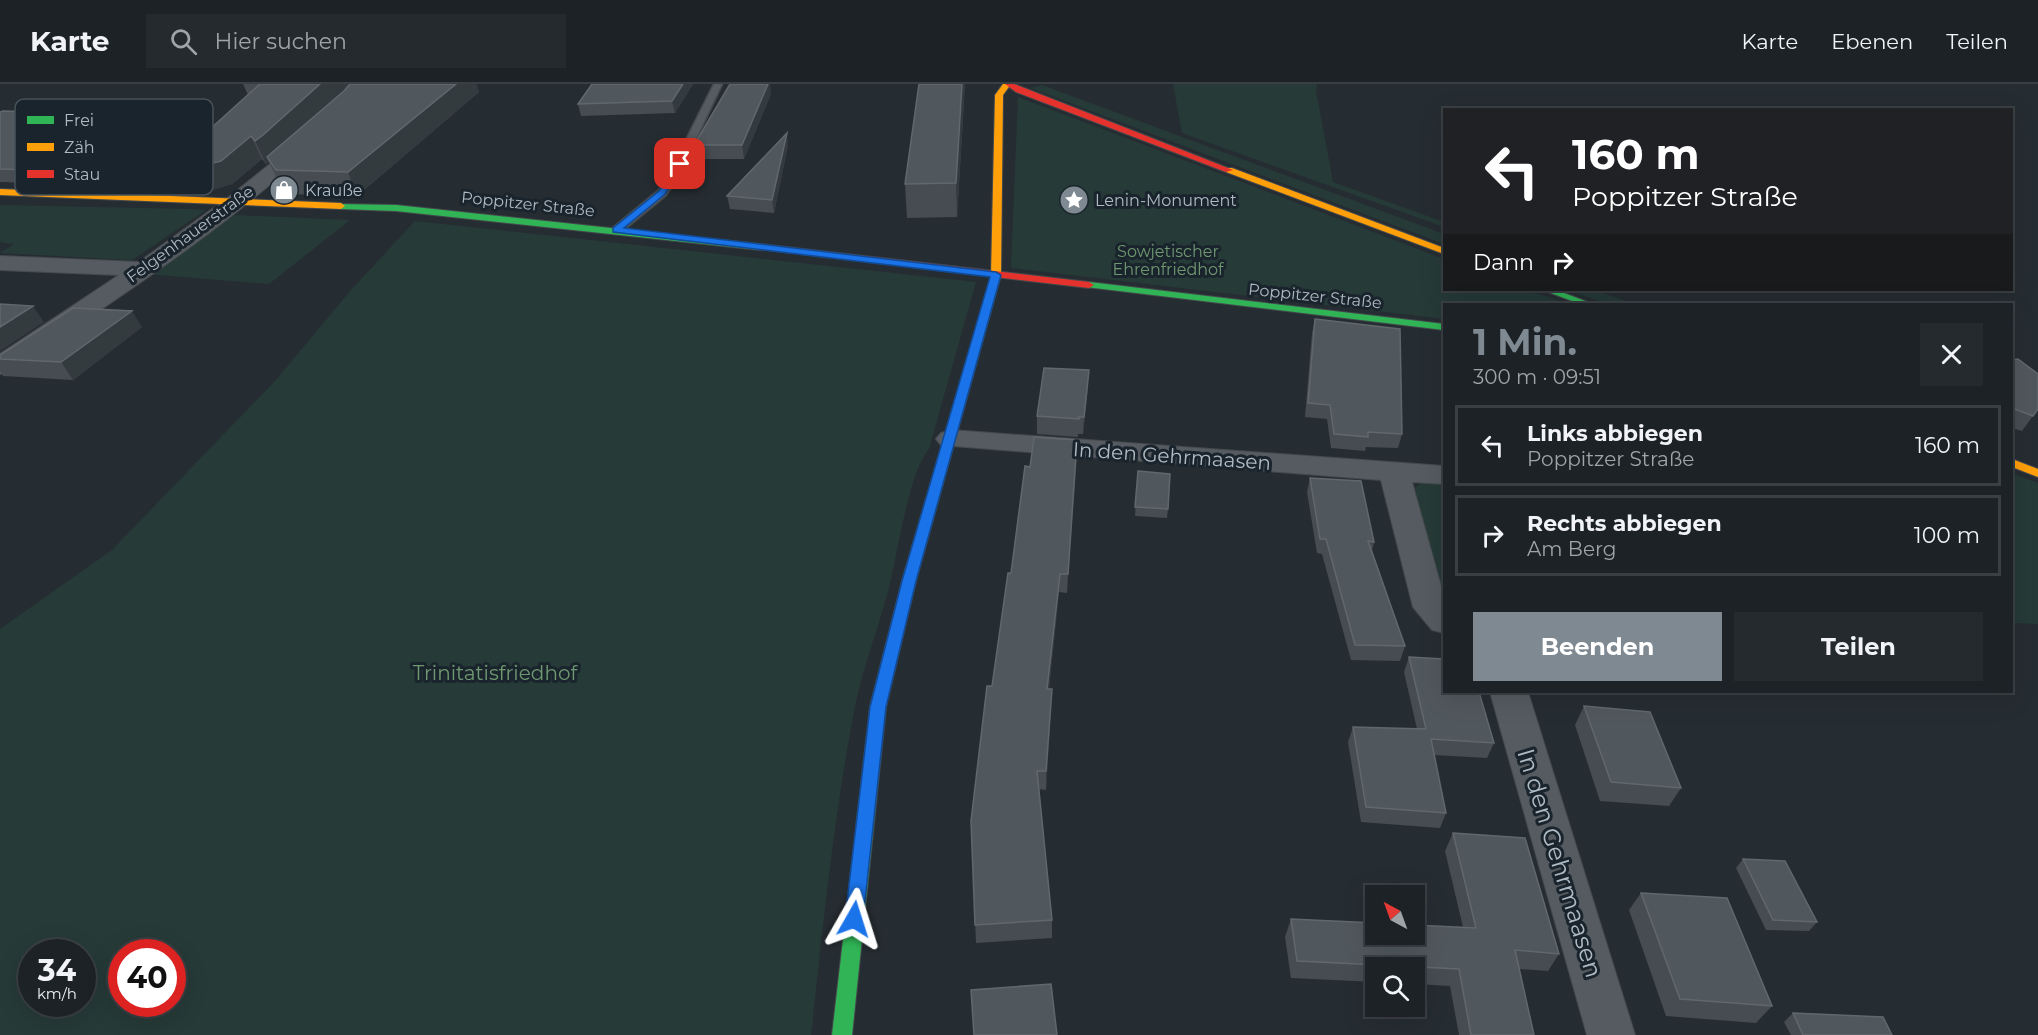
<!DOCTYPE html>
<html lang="de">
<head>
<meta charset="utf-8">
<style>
	body { margin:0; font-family:Montserrat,sans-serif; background:#252a2e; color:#f1f3f6; height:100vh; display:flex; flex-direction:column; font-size:22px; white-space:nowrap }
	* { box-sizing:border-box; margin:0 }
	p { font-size:20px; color:#a0a4a7 }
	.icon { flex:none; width:33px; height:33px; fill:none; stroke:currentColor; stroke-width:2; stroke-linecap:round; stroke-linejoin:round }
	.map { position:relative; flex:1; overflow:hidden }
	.sheet { position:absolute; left:1443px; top:219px; width:570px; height:390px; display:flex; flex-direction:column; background:#1c2226; border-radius:0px; box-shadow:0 6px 24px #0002,0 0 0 2px #3a3f43 }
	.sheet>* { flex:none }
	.hud { position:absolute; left:1443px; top:24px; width:570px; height:183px; border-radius:0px; box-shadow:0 6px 24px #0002,0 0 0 2px #3a3f43; background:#202124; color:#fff; overflow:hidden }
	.needle { width:39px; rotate:319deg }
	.tools { position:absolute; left:1365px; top:801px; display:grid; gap:12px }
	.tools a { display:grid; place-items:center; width:60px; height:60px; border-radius:0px; background:#1c2226; box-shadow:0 6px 24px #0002,0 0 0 2px #3a3f43; font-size:30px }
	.speed { position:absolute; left:18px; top:855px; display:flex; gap:12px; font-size:30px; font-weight:700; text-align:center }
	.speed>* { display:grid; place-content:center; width:78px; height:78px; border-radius:50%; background:#1c2226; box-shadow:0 6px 24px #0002,0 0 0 2px #3a3f43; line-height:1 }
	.speed small { font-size:15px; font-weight:400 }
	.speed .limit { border:9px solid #d22; background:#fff; color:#111 }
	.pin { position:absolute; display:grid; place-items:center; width:51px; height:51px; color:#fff; margin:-26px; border-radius:12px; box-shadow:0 3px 9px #0006 }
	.me { position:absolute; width:66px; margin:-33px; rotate:6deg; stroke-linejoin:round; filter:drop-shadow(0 0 4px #0008) }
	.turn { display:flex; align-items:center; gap:21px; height:126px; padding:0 30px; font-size:27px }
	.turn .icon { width:78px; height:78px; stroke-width:2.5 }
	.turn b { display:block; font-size:42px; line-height:51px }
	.then { display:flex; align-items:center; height:57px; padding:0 30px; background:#0003; gap:12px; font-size:22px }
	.round { display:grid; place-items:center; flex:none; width:63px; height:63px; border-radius:0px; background:#252a2e }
	.overview { display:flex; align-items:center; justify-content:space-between; height:102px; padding:0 30px }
	h1 { font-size:36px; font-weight:700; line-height:45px; color:#7f8991 }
	.cta { display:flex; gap:12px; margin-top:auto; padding:12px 30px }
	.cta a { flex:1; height:69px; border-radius:0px; background:#7f8991; color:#fff; font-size:24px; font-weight:700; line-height:69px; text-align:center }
	.cta a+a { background:#252a2e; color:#f1f3f6 }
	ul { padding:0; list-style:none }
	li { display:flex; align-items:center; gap:18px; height:81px; margin:0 12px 9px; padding:0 18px; border:3px solid #3a3f43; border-radius:0px }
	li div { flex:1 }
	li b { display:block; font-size:22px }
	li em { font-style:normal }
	header { display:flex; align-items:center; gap:36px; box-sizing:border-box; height:84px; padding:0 30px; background:#1c2226; border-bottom:2px solid #3a3f43 }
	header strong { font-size:28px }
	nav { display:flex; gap:33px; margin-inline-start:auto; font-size:21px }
	.search { width:420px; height:54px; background:#252a2e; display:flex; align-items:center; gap:15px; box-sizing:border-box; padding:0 21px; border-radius:0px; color:#a0a4a7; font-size:22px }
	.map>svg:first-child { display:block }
	.green { fill:#263a38; fill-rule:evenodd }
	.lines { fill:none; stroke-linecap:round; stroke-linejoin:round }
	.lane-casing { stroke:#44494d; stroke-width:3 }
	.street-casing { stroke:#44494d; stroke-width:2 }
	.fast-casing { stroke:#44494d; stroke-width:2 }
	.slow-casing { stroke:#44494d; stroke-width:2 }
	.jam-casing { stroke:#44494d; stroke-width:2 }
	.lane { fill:#555b60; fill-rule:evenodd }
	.street { fill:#555b60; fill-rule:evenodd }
	.fast { fill:#30b455; fill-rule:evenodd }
	.slow { fill:#ff9f0a; fill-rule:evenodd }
	.jam { fill:#e5322d; fill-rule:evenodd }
	.wall { fill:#464c51 }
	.shaded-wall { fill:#343b3f }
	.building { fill:#51585d; stroke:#60686d; stroke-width:1.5 }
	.route { fill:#1a73e8; stroke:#114b97; stroke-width:1.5 }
	.labels { text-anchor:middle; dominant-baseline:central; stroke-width:6; stroke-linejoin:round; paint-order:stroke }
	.far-poi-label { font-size:16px; fill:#afbbc4; stroke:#1a242c; text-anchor:start }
	.far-street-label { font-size:16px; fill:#afbbc4; stroke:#1a242c }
	.far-park-label { font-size:16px; fill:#6f9871; stroke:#1a242c }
	.street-label { font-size:20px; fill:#afbbc4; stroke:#1a242c }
	.park-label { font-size:20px; fill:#6f9871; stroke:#1a242c }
	.near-street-label { font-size:24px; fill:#afbbc4; stroke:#1a242c }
	.key { fill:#1a242c; stroke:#47515a; stroke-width:1.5 }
	.key-label { font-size:16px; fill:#afbbc4 }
</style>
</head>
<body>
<header>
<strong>Karte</strong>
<div class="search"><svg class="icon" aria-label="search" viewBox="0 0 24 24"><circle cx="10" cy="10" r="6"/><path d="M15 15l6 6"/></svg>Hier suchen</div>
<nav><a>Karte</a><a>Ebenen</a><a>Teilen</a></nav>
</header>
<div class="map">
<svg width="2038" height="951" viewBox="0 0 2038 951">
	<rect width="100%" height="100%" fill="#262d32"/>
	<g class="green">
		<polygon points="1173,0 1317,0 1316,7 1333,98 1444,138 1444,143 1182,49"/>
		<polygon points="1042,1 1444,150 1444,160 1030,4"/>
		<polygon points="1018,13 1444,175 1444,206 1527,206 1568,220 1444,220 1444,235 1011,184"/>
		<polygon points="0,121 189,125 206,126 132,176 0,169 14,160 0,158"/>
		<polygon points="235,131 350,136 269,200 146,190"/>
		<path d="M415,137L976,198L929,365C910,386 898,465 891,495C881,538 864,579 855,622C834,731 823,841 811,951H0V545L112,466L276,296L352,205ZM82,868V920H32V868ZM172,868V920H122V868Z"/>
		<polygon points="1567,206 1594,206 1635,220 1608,220"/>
		<polygon points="2012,389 2038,399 2038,540 2012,539"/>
		<polygon points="1421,399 1444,400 1444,519 1441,514 1415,404"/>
	</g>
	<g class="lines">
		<g class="lane-casing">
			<polygon id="lane" points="714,0 722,0 676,97 666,111 621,148 613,148 613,144 658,107 666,96"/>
		</g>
		<g class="street-casing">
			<g id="street">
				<path d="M355,0H374C356,25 329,47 307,68C216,152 111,218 9,288L0,290V270L119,191L0,186V172L139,178L230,112L275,76Z"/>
				<polygon points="951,346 1444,382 1444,400 1412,398 1444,513 1444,549 1432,546 1413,523 1381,396 941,361 936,355 941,349"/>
				<polygon points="1490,608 1528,608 1635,951 1587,951"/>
			</g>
		</g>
		<g class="fast-casing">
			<g id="fast">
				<polygon points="338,120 396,121 760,160 765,163 760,166 396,127 341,125 338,124"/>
				<polygon points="1089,198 1444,240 1444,246 1086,203 1084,201"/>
				<polygon points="1543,206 1556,206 1593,220 1580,220"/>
				<polygon points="950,349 956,353 916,497 886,623 852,951 832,951 870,623 902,497 944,353"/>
			</g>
		</g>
		<g class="slow-casing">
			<g id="slow">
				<polygon points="1003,0 1011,0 1003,11 1001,191 956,353 950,357 944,353 991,191 995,11"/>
				<polygon points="1226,84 1232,84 1444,164 1444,170 1226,88"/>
				<polygon points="0,105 341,119 345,122 341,125 0,111"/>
				<polygon points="2012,375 2038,385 2038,393 2012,383"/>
			</g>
		</g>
		<g class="jam-casing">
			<g id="jam">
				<polygon points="1005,0 1014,0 1233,86 1226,88 1016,8"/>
				<polygon points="760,160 1089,198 1094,201 1089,204 757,165 755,163"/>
			</g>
		</g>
		<use href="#lane" class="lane"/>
		<use href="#street" class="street"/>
		<use href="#fast" class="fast"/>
		<use href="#slow" class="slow"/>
		<use href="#jam" class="jam"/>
	</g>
	<g class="wall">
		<polygon points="243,0 476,0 479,8 357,112 287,110 278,97 269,78 266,80 262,75 232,100 205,108 181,107 168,83 248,11"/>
		<polygon points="592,0 693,0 675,29 581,32 578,20"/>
		<polygon points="965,0 957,133 907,134 905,100"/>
		<polygon points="771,10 744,75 696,75 694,61"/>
		<polygon points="0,28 145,31 152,44 73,100 0,98"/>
		<polygon points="788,61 774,129 730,125 727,112"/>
		<polygon points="1315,235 1402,350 1398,364 1366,363 1365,367 1331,364 1327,335 1305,333 1312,249"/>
		<polygon points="142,243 73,296 3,292 0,287 0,271"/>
		<polygon points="2012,276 2038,325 2022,347 2012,344"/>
		<polygon points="1088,303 1083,350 1078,350 1078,353 1037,350 1037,332"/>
		<polygon points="1077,356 1067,509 1059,508 1049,605 1051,624 1046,706 1039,705 1052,836 1052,854 976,859 971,737 992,602 1030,383"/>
		<polygon points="1138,387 1168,425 1167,434 1135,432"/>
		<polygon points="1310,394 1374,458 1372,466 1405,562 1400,577 1351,576 1322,470 1317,469 1307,408"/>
		<polygon points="1409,573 1494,659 1487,674 1434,671 1446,729 1440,744 1361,738 1348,658 1353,643 1417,645 1404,588"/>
		<polygon points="1584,622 1681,704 1669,722 1600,717 1575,641"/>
		<polygon points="1453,749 1559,870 1548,887 1519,885 1534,951 1459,951 1450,902 1414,900 1414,884 1376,884 1376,898 1291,894 1285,853 1291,835 1463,843 1445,767"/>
		<polygon points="1743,775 1817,838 1809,847 1766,846 1736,784"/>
		<polygon points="1641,809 1772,922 1756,939 1666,932 1629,826"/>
		<polygon points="1793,929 1892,951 1791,951 1784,938"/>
	</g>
	<g class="shaded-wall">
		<polygon points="320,0 352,0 267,73 269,78 266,80 255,57"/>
		<polygon points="456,0 476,0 479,8 357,112 348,88"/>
		<polygon points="683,0 693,0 675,29 672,17"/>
		<polygon points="768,0 770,0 771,10 744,75 742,61"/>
		<polygon points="962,0 965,0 957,133 956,99"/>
		<polygon points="145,31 152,44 73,100 65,87"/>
		<polygon points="787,49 788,61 774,129 772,116"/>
		<polygon points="251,52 262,75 232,100 205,108 193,84"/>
		<polygon points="33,222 44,238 0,267 0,243"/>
		<polygon points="132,227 142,243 73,296 61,278"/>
		<polygon points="1089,286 1088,303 1083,350 1084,333"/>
		<polygon points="1077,356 1077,374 1067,509 1068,490"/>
		<polygon points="1060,490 1059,508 1047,623 1047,605"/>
		<polygon points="1052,605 1051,624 1046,706 1046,687"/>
	</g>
	<g class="building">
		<polygon points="260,0 320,0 263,51 255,57 251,52 221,77 193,84 168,83"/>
		<polygon points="350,0 456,0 348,88 276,86 267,73 344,7"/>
		<polygon points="592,0 683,0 672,17 578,20"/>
		<polygon points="730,0 768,0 742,61 694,61"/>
		<polygon points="919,0 962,0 956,99 905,100"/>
		<polygon points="3,27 145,31 65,87 0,85 0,28"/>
		<polygon points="787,49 772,116 727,112"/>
		<polygon points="0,220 33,222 0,243"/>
		<polygon points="73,224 132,227 61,278 0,275 0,271"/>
		<polygon points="1315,235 1400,245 1402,350 1368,348 1368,353 1334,350 1330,321 1308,319"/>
		<polygon points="2018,275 2038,290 2038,325 2033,332 2012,324 2012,276"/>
		<polygon points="1044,284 1089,286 1084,333 1079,333 1079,335 1037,332"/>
		<polygon points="1034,353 1077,356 1068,490 1060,490 1047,605 1052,605 1046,687 1037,687 1052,836 975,841 971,737 987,602 992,602 1008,489 1011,489 1025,382 1030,383"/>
		<polygon points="1138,387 1170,390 1168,425 1135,423"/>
		<polygon points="1310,394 1361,397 1374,458 1368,457 1405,562 1355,561 1326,455 1320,455"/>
		<polygon points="1409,573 1444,575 1444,608 1479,608 1494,659 1431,655 1446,729 1366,723 1353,643 1426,645"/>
		<polygon points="1584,622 1650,628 1681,704 1611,698"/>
		<polygon points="1453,749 1525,754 1559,870 1515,866 1534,951 1471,951 1459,885 1297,877 1291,835 1376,839 1376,850 1414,850 1414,841 1476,844"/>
		<polygon points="1743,775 1785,777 1817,838 1773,836"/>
		<polygon points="1641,809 1727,814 1772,922 1680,915"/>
		<polygon points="1051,900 1057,951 974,951 971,906"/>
		<polygon points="1793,929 1883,933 1892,951 1803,951"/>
	</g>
	<polygon class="route" points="680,77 684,80 665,110 624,144 996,188 1001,191 916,497 886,623 863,835 860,841 854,844 847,841 845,835 870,623 902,497 990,193 613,148 613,144 659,107 675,80"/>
	<defs>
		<g id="shop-disc" transform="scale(1.5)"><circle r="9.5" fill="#7f8991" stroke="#1a242c"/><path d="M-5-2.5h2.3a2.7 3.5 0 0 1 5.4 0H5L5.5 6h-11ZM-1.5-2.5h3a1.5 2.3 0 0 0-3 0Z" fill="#fff"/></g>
		<g id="sight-disc" transform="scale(1.5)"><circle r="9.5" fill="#7f8991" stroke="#1a242c"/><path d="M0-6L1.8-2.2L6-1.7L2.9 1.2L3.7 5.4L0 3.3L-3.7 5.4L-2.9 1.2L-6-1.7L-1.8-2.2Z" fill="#fff"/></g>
	</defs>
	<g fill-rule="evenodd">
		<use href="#shop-disc" x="284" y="106"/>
		<use href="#sight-disc" x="1074" y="116"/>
	</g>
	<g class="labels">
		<g class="far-poi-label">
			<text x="305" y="106">Krauße</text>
			<text x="1095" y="116">Lenin-Monument</text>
		</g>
		<g class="far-street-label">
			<text transform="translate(528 120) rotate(6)">Poppitzer Straße</text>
			<text transform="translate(190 150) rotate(-36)">Felgenhauerstraße</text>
			<text transform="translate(1315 212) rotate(6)">Poppitzer Straße</text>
		</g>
		<g class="far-park-label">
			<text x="1168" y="167">Sowjetischer<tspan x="1168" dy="18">Ehrenfriedhof</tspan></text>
		</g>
		<g class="street-label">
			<text transform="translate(1172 372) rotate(4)">In den Gehrmaasen</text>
		</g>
		<g class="park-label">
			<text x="495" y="589">Trinitatisfriedhof</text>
		</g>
		<g class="near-street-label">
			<text transform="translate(1560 779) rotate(73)">In den Gehrmaasen</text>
		</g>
	</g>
	<rect x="15" y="15" width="198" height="96" rx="9" class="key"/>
	<rect x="27" y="32" width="27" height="8" fill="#30b455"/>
	<rect x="27" y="59" width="27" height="8" fill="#ff9f0a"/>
	<rect x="27" y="86" width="27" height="8" fill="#e5322d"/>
	<g class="key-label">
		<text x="64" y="42">Frei</text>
		<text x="64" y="69">Zäh</text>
		<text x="64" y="96">Stau</text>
	</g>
</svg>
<div class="tools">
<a><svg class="needle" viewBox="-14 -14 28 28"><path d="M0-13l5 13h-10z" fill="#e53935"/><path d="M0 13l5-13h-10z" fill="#a0a4a7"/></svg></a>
<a><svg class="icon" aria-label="search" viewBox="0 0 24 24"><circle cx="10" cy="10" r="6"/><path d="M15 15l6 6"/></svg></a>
</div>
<div class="speed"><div>34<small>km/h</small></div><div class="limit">40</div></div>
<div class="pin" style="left:680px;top:80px;background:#d93025"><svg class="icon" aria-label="arrive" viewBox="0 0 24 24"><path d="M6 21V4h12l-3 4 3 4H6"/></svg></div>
<svg class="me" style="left:854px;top:835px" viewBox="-20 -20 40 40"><path d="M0-17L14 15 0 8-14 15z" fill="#1a73e8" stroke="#fff" stroke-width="4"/></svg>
<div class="hud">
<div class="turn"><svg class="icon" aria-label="left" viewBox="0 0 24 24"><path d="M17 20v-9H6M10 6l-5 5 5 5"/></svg><div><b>160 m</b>Poppitzer Straße</div></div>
<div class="then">Dann<svg class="icon" aria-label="right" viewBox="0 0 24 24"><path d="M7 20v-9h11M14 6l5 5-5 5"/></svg></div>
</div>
<section class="sheet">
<div class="overview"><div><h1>1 Min.</h1><p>300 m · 09:51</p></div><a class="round"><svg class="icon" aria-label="close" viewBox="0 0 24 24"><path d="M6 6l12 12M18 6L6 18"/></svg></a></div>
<ul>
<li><svg class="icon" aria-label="left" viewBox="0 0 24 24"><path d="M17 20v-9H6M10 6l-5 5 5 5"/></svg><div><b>Links abbiegen</b><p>Poppitzer Straße</p></div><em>160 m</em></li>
<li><svg class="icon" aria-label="right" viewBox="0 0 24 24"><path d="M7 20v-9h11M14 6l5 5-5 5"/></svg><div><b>Rechts abbiegen</b><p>Am Berg</p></div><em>100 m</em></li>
</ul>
<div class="cta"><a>Beenden</a><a>Teilen</a></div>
</section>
</div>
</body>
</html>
